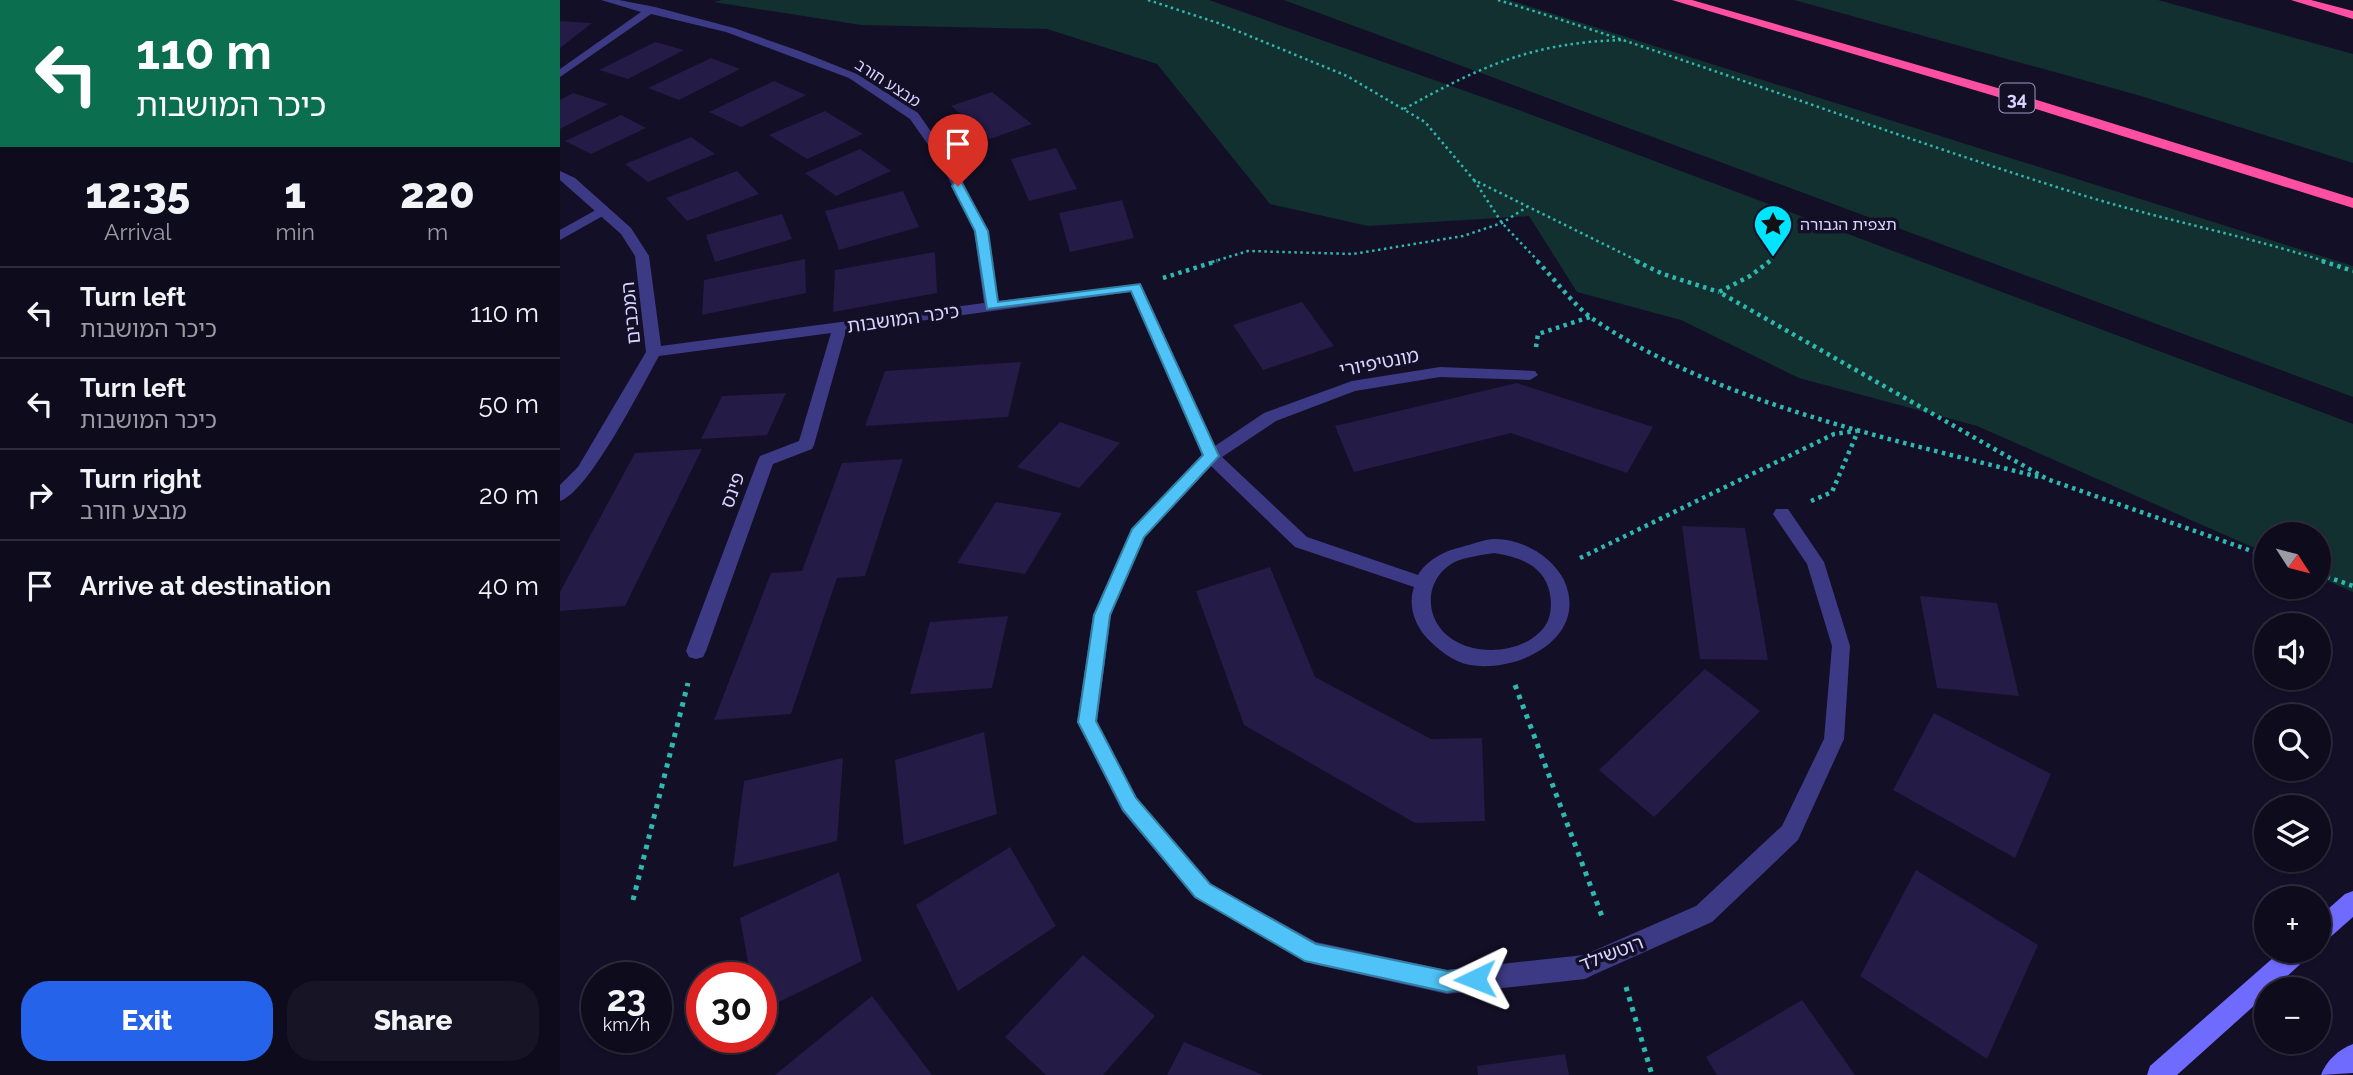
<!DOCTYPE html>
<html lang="en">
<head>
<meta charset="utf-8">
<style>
	body { margin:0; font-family:Raleway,"Noto Sans Hebrew",sans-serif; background:#171425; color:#f1f3f6; height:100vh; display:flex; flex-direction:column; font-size:26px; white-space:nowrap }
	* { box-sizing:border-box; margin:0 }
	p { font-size:23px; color:#9b9ba3 }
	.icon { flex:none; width:38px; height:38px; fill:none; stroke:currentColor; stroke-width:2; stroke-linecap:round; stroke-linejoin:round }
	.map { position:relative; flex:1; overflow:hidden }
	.drawer { display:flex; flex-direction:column; background:#0e0b1c; width:560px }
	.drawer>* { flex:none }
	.guide { background:#0b6e4f; color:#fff; overflow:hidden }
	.needle { width:46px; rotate:126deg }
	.tools { position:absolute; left:1694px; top:522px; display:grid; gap:14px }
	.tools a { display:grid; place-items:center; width:77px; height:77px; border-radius:50%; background:#0e0b1c; box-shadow:0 2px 5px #0004,0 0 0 2px #2e2b3b; font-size:35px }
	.speed { position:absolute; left:21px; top:962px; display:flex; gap:14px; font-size:35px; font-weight:700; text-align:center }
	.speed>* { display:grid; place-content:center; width:91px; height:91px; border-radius:50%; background:#0e0b1c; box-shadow:0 2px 5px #0004,0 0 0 2px #2e2b3b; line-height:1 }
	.speed small { font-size:18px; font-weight:400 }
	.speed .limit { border:10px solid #d22; background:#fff; color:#111 }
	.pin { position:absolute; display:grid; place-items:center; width:60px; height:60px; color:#fff; margin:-72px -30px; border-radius:50% 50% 50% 0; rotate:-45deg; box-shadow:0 0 7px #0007 }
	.pin .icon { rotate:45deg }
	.me { position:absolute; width:77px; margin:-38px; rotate:268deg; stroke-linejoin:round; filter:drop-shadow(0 0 5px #0008) }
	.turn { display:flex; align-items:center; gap:24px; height:147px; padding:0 21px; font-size:32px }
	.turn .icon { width:91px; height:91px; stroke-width:2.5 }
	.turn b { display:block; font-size:49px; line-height:60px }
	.eta { display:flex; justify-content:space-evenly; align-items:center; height:119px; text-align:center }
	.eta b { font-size:42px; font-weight:800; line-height:49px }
	.primary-button { display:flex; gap:14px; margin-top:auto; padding:14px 21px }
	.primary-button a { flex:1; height:80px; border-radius:28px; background:#2563eb; color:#fff; font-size:28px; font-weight:800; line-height:80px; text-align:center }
	.primary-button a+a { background:#171425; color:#f1f3f6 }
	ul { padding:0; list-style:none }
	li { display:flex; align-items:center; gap:21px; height:91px; padding:0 21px; border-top:2px solid #2e2b3b }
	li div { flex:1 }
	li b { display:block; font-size:26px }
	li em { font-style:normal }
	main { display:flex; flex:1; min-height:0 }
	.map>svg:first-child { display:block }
	.green { fill:#12302f }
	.building { fill:#241b47 }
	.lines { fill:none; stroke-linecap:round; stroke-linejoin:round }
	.path-far2 { stroke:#2fb8b0; stroke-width:2.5; stroke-dasharray:2.5 3.5; stroke-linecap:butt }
	.path-far1 { stroke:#2fb8b0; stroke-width:4.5; stroke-dasharray:3.5 4.5; stroke-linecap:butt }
	.path { stroke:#2fb8b0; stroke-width:5; stroke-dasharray:4.5 6; stroke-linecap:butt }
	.lane { fill:#3d3a85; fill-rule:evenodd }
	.street { fill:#3d3a85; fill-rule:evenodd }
	.secondary { fill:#6f6bff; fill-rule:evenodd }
	.highway { fill:#ff4fa3; fill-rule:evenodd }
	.route { fill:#4fc3f7; stroke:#337fa1; stroke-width:2 }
	.labels { text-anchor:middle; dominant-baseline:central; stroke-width:7; stroke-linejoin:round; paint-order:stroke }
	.far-street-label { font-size:16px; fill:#d9d4ff; stroke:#130f26 }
	.far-poi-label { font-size:16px; fill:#d9d4ff; stroke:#130f26; text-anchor:start }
	.shield { fill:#130f26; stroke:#9e99be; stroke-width:2 }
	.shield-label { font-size:18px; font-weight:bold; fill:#d9d4ff }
	.street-label { font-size:19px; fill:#d9d4ff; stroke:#130f26 }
</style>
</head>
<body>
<main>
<section class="drawer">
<div class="guide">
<div class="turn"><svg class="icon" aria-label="left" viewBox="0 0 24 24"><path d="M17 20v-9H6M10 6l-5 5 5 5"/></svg><div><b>110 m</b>כיכר המושבות</div></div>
</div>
<div class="eta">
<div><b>12:35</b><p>Arrival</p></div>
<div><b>1</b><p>min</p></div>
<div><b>220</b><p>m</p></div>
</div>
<ul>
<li><svg class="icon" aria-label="left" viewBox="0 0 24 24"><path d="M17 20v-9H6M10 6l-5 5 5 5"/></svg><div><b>Turn left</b><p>כיכר המושבות</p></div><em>110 m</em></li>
<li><svg class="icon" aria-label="left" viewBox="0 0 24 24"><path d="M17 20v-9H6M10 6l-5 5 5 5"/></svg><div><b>Turn left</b><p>כיכר המושבות</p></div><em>50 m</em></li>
<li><svg class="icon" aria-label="right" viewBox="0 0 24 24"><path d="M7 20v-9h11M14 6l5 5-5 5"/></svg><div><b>Turn right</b><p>מבצע חורב</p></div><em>20 m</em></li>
<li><svg class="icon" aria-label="arrive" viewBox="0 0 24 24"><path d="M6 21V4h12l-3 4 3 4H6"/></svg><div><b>Arrive at destination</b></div><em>40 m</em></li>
</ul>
<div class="primary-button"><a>Exit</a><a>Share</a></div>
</section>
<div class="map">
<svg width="1793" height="1075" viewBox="0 0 1793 1075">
	<rect width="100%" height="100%" fill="#130f26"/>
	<g class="green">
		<polygon points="162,0 649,0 956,109 1793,424 1793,592 1759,577 1759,534 1706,534 1706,553 1417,426 1239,378 1121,320 1017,292 969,216 808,226 710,204 597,64 487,29 301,25 153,2"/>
		<polygon points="724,0 949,0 1793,266 1793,397"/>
		<polygon points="1234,0 1598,0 1793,54 1793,163 1581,96"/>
	</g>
	<g class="building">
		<polygon points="0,21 32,23 0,48"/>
		<polygon points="95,42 124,50 68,79 39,70"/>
		<polygon points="151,58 180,69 119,100 88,88"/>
		<polygon points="214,81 246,95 181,127 149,112"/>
		<polygon points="432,92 472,124 430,139 391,106"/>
		<polygon points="13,93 48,104 0,129 0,100"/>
		<polygon points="265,111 303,134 247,159 209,135"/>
		<polygon points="61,115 86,128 31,154 5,141"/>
		<polygon points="131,137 155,154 88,182 65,164"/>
		<polygon points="496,148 517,189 469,201 451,159"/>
		<polygon points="300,149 331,171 276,196 245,173"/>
		<polygon points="177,171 199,194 127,221 106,198"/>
		<polygon points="343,191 359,227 279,250 265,211"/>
		<polygon points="562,200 574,238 510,252 499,213"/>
		<polygon points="222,214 232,239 155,262 146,235"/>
		<polygon points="375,252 377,293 273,312 275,270"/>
		<polygon points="245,259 246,293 142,315 144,280"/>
		<polygon points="742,302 774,346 703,370 673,325"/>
		<polygon points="461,362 448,417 305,426 325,371"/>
		<polygon points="957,383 1093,427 1067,473 951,433 794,472 775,426"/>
		<polygon points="226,393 207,435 141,439 162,396"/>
		<polygon points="500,422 560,443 519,488 457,467"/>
		<polygon points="142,449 65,606 0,611 0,592 75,453"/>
		<polygon points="343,459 305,576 277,578 231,714 154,720 211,573 242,571 282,463"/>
		<polygon points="436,502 502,513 465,574 397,563"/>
		<polygon points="1122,526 1185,528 1208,660 1140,659"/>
		<polygon points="710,567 755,677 871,739 922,738 925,821 855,823 684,725 636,591"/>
		<polygon points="1360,596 1437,603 1459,696 1377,688"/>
		<polygon points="448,616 432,688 350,694 370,622"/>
		<polygon points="1145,669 1200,711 1094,817 1039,770"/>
		<polygon points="1374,713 1491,774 1455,858 1333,790"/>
		<polygon points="424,732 437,814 344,845 335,760"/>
		<polygon points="283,758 277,841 173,867 184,781"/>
		<polygon points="450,847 496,926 398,991 356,905"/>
		<polygon points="1356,870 1478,945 1427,1059 1300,976"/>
		<polygon points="279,872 302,961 201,1011 201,978 191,978 180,918"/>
		<polygon points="523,955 595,1016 543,1075 486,1075 445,1037"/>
		<polygon points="312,996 372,1075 215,1075"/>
		<polygon points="1242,1000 1295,1075 1157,1075 1146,1057"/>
		<polygon points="624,1042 703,1075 607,1075"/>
		<polygon points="1005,1054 1009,1075 918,1075 917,1066"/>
	</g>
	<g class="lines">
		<g class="path-far2">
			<polyline points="588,0 658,23 787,76 865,122 914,180 1080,262"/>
			<path d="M938,0C1134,60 1326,134 1522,195C1603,220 1687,236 1767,262"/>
			<path d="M844,109C921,66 974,42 1064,40"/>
			<polyline points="914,180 942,223 979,262"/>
			<polyline points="652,262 688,251 793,254 903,236 942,223 967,207"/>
			<polyline points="1207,262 1213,258"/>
		</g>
		<g class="path-far1">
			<path d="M977,261C995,279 1012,304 1033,319C1157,403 1334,440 1479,477"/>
			<polyline points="1076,261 1103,274 1159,292"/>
			<polyline points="1210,261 1190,276 1159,292 1487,479 1706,556"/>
			<polyline points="1762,261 1793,271"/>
			<polyline points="603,278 657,261"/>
			<polyline points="976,347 978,334 1030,317"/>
			<polyline points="1251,501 1272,492 1298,431"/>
			<polyline points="1020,558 1274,434 1297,431"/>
			<polyline points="1759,574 1793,586"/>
		</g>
		<g class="path">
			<polyline points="955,685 1043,919"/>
			<polyline points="73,900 128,683"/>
			<polyline points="1066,987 1092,1075"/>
		</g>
		<polygon class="lane" points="43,206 48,207 48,213 0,240 0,230"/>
		<path class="street" d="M41,0H59L95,7L174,28L242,52L297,74L358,113L393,163L428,231L438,301L581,284L655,446L704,413L792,381L880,367L975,371L978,375L970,380L880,377L795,391L716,421L662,457L747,537L858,575C867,560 886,550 902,547C912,544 923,540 933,539C961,538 992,556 1004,580C1030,638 958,673 910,665C893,662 877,649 866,637C854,623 848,605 854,587L735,547L651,466L585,537L551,615L537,722L576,797L651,884L756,942L887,970L1024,955L1136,906L1222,826L1264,739L1272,646L1247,564L1213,514L1216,509H1228L1264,562L1290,646L1284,739L1238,840L1152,922L1033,975L1025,979L887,994L753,964L635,898L562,811L517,722L533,615L572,528L642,455L571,292L286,331L254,445L252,449L213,464L146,651L143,657L136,659L129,657L126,651L198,460L200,456L239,441L271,333L99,356C82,386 29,492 0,501V485L18,467L86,352L75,256L61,234L0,180V171L15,178L71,228L89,256L101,346L424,303L414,231L381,163L350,119L289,78L166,32L91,14L0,77V69L81,12ZM934,553C960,557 985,566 990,594C992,605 991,617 985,626C966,653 918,657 892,639C862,619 864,576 897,561C908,557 922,555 934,553Z"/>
		<g class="secondary">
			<polygon points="1793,891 1793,917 1767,940 1759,943 1759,917 1785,894"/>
			<polygon points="1722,950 1750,950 1747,958 1713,989 1706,989 1706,995 1617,1075 1587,1075 1590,1066"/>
			<path d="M1793,1044V1073L1761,1075C1766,1061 1779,1049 1793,1044Z"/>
		</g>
		<g class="highway">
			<polygon points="1112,0 1132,0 1448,91 1793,198 1793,208 1438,97"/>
			<polygon points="1731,0 1751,0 1793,11 1793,19"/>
		</g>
	</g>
	<polygon class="route" points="394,183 402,183 428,231 438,302 580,284 659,456 584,537 550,615 536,721 576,798 650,884 756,944 887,971 915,968 922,971 925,979 922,986 887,992 745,961 635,897 563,810 518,722 534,615 572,529 643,455 571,291 427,309 415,231 392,186"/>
	<defs>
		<g id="sight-pin" transform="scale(2.0125)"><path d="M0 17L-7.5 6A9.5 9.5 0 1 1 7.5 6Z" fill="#00e5ff" stroke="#130f26"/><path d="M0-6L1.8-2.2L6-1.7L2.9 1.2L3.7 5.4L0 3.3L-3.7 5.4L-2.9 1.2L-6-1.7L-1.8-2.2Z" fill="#111"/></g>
	</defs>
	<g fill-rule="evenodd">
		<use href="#sight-pin" x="1213" y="224"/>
	</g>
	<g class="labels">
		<g class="far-street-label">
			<text transform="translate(328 83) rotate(33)">מבצע חורב</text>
		</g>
		<g class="far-poi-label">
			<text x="1240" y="224">תצפית הגבורה</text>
		</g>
		<rect class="shield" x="1439.5" y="83.5" width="35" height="29" rx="5"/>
		<g class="shield-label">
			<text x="1457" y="98">34</text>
		</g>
		<g class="street-label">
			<text transform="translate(70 313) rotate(-96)">המכבים</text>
			<text transform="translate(343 318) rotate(-8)">כיכר המושבות</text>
			<text transform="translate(819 362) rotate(-11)">מונטיפיורי</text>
			<text transform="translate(172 490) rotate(-70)">פינס</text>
			<text transform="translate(1051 953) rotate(-21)">רוטשילד</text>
		</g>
	</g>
</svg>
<div class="tools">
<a><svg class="needle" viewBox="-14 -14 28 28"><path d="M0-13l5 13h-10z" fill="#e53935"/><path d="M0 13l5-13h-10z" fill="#9b9ba3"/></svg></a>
<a><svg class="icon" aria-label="sound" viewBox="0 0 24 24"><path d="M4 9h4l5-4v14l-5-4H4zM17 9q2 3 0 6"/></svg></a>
<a><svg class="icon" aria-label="search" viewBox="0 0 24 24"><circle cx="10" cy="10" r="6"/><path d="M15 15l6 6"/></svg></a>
<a><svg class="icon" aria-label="layers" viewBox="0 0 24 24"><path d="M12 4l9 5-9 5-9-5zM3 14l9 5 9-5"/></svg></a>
<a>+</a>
<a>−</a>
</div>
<div class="speed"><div>23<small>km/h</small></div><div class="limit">30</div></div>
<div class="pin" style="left:398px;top:186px;background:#d93025"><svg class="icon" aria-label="arrive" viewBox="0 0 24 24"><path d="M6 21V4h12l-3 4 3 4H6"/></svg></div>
<svg class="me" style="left:915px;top:979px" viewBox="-20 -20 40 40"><path d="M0-17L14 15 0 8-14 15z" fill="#4fc3f7" stroke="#fff" stroke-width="4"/></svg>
</div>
</main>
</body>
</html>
